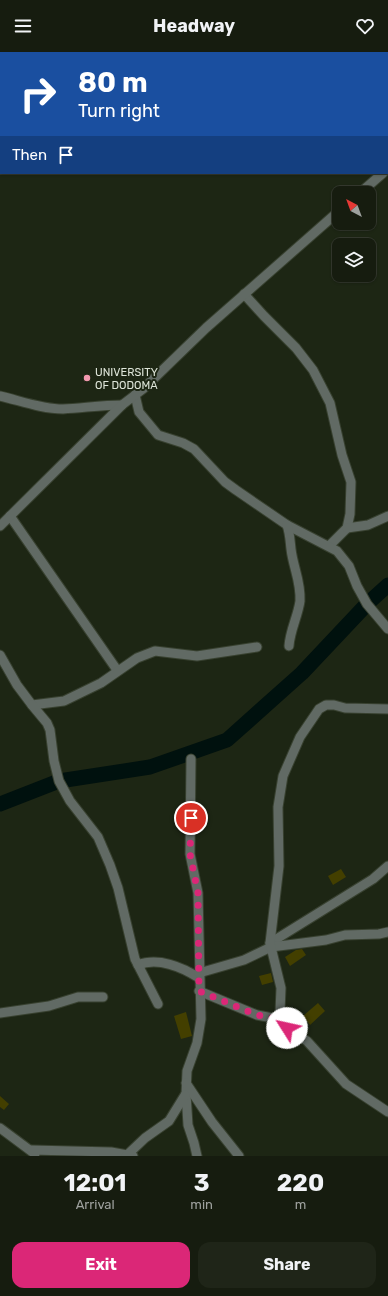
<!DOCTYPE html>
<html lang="en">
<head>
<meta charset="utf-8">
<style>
	body { margin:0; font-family:Rubik,sans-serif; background:#1f2518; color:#f1f3f6; height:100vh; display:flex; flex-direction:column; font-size:15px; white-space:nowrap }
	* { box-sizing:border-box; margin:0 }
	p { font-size:13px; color:#9ea19e }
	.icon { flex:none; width:22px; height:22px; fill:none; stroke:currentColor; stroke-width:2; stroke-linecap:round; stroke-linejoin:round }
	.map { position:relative; height:1104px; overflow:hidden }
	.details { display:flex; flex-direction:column; background:#161c0f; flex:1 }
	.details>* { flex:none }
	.banner { position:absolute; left:0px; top:0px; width:388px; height:122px; box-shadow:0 1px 3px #0004,0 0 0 1px #353a2f; background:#1a4fa0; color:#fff; overflow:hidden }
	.needle { width:26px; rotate:319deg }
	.fabs { position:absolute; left:332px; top:134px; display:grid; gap:8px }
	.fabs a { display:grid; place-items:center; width:44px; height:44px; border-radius:8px; background:#161c0f; box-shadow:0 1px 3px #0004,0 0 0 1px #353a2f; font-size:20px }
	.pin { position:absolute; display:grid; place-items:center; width:34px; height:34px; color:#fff; margin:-17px; border:2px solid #fff; border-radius:50%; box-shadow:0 1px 4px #0007 }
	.me { position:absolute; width:44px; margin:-22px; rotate:305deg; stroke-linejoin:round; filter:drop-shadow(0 0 3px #0008) }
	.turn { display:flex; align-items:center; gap:14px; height:84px; padding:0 12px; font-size:18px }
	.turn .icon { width:52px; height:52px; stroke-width:2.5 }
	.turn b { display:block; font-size:28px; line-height:34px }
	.then { display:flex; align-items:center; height:38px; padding:0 12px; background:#0003; gap:8px; font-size:15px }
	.eta { display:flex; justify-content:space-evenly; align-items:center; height:68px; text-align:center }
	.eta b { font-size:24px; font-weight:700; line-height:28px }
	.button { display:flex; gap:8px; margin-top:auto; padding:8px 12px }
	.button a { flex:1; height:46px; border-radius:12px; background:#db2777; color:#fff; font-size:16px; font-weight:700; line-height:46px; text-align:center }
	.button a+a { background:#1f2518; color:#f1f3f6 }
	header { display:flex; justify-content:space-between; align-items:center; height:52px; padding:0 12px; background:#161c0f; font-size:18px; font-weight:700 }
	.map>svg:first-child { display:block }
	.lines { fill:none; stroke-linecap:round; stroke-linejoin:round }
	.river { stroke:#00110e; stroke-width:15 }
	.building { fill:#433f00 }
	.street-casing { stroke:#384130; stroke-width:11 }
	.street { stroke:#616a64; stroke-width:9 }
	.route { stroke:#db2777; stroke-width:7; stroke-dasharray:0 12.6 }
	.poi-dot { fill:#f29aaf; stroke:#1d2614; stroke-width:1.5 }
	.labels { text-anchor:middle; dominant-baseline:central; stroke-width:4; stroke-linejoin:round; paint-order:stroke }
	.poi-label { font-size:11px; fill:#dfe6da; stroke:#1d2614; text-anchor:start }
</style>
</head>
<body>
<header><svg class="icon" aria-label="menu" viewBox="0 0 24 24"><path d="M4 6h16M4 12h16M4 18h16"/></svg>Headway<svg class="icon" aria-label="heart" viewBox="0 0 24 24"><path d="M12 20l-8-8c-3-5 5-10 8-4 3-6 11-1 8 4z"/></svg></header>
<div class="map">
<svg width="388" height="1104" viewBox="0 0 388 1104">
	<rect width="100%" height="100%" fill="#1d2614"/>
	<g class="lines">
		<polyline class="river" points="0,752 59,729 150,715 227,688 302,621 367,552 388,533"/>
	</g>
	<g class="building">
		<polygon points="341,817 346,825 333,833 328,824"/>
		<polygon points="302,897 306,903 290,914 285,905 296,898"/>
		<polygon points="271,921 273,930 262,933 259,924"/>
		<polygon points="318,951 325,959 310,973 303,964"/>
		<polygon points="186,960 192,984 181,987 174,964"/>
		<polygon points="0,1044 9,1052 4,1058 0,1055"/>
	</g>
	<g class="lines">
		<g class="street-casing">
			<g id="street">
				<polyline points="360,141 383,121"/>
				<polyline points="244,242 264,264 296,296 313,318 330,351 342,403 351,430 350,462 347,476 329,494"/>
				<polyline points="135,343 139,360 158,383 183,391 194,397 225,430 236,438 287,473 337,499 349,514 357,534 367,552 388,577"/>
				<path d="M0,344C21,349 42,357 63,357C83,356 102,353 122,353"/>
				<polyline points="10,464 117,618"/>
				<path d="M287,473C290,482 290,489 291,497C293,515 301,529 300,549C298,564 290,578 289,594"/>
				<polyline points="0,474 122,353 143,337 206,276 339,159"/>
				<polyline points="347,476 368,473 388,464"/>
				<polyline points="0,603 17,633 32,653 64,649 101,631 137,606 155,599 197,604 257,595"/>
				<polyline points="32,653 47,671 50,678 54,709 59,729 70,749 98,785 110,813 118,836 135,907 158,952"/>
				<polyline points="191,707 190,802 198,841 201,967 197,991 187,1019 186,1042 188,1073 194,1091 197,1104"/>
				<polyline points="270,891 373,827 388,814"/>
				<path d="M138,913C158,905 182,915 199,926"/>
				<polyline points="199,921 244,908 271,895 326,888 345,883 379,882 388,880"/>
				<polyline points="199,939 257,963 283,968 287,976 307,989 346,1032 388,1060"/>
				<polyline points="0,961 49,954 78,945 103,945"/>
				<polyline points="283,968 280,960 281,936 270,891 279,814 278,755 283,724 300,685 319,657 326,653 334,653 345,656 388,657"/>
				<polyline points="186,1031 212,1070 239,1104"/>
				<polyline points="0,1076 35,1102"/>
				<polyline points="32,1098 111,1100 133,1104"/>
				<polyline points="126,1104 145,1086 169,1069 185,1043"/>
			</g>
		</g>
		<use href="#street" class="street"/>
	</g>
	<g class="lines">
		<polyline class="route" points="191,766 190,802 198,841 199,939 257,963 283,968 287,976"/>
	</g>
	<circle class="poi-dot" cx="87" cy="326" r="4"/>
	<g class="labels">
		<g class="poi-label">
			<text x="95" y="320">UNIVERSITY<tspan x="95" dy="13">OF DODOMA</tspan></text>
		</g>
	</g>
</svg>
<div class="fabs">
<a><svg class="needle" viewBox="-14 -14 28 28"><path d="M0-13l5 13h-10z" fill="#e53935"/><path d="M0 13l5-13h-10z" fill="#9ea19e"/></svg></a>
<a><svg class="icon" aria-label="layers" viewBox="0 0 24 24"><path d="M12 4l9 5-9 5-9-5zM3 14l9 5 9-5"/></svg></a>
</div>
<div class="pin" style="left:191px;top:766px;background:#d93025"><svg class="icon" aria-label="arrive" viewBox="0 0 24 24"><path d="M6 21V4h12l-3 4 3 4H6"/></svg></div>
<svg class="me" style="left:287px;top:976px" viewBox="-20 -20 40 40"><circle r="19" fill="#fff"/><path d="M0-13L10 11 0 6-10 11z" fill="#db2777"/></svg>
<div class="banner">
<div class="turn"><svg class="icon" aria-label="right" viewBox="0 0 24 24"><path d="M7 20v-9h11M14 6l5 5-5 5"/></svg><div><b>80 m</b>Turn right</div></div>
<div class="then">Then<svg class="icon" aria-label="arrive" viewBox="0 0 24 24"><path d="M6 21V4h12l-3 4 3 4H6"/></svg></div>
</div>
</div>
<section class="details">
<div class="eta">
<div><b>12:01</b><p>Arrival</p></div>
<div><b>3</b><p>min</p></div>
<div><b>220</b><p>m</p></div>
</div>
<div class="button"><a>Exit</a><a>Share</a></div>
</section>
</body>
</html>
